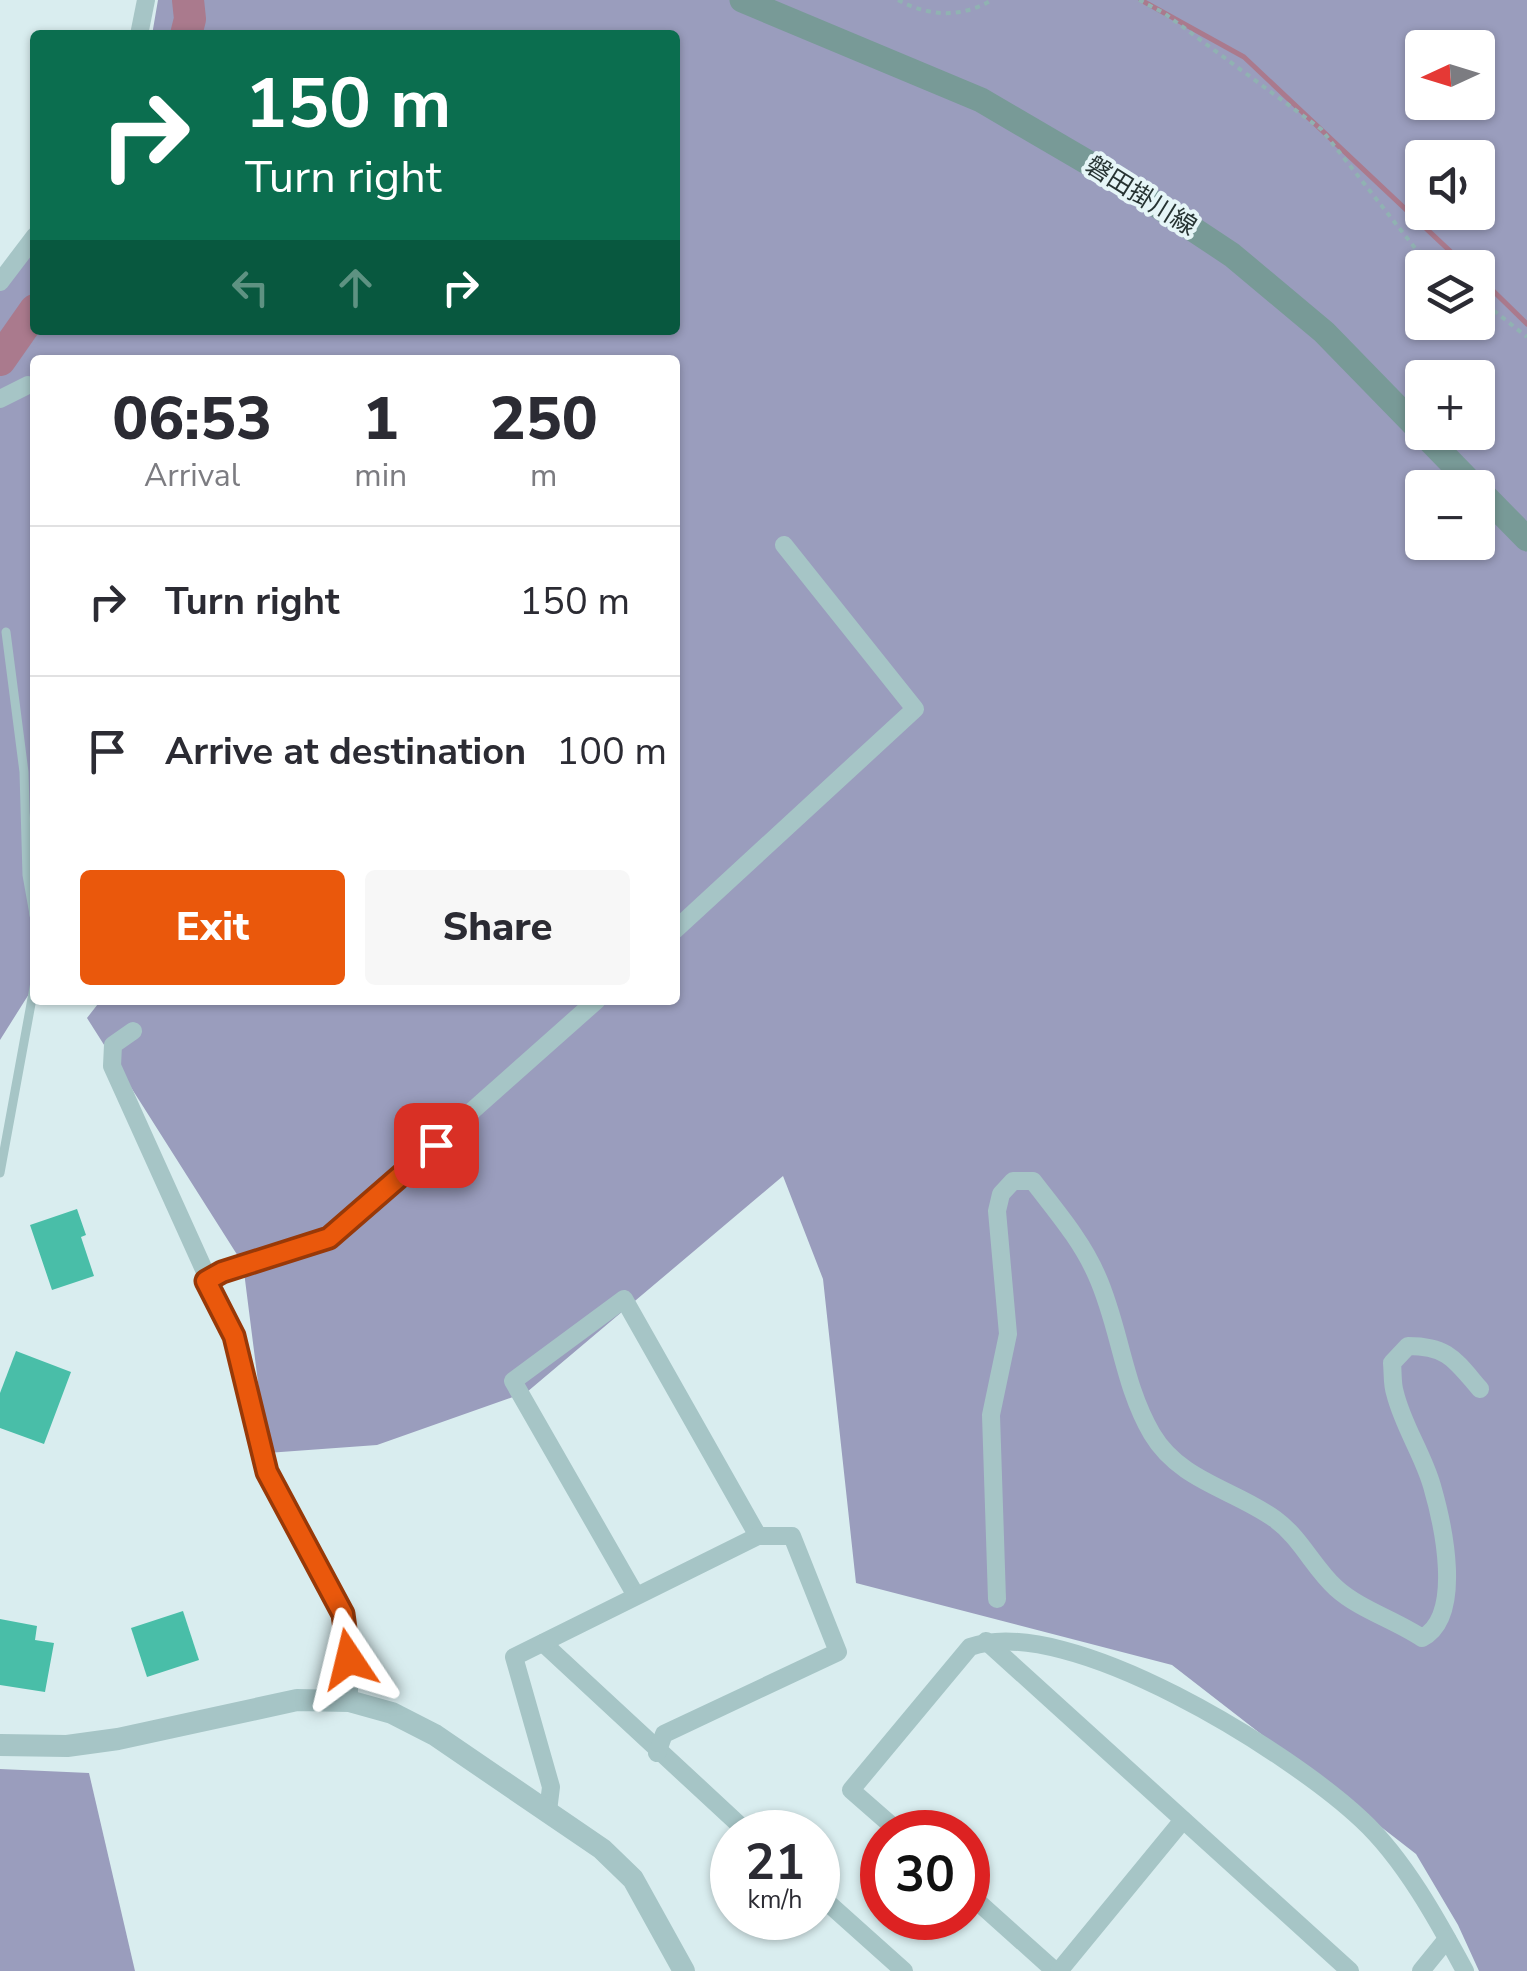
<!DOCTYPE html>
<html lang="en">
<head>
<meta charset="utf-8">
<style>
	body { margin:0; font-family:"Nunito Sans","Noto Sans JP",sans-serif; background:#f7f7f7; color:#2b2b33; height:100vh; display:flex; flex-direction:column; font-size:38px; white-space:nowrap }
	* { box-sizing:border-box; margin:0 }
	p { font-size:32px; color:#7c7c81 }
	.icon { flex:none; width:55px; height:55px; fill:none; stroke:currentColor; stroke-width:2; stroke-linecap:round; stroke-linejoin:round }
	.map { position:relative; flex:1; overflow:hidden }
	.sheet { position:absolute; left:30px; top:355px; width:650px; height:650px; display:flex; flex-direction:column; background:#fff; border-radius:10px; box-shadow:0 2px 8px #0004 }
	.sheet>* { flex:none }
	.guide { position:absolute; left:30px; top:30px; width:650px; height:305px; border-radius:10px; box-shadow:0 2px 8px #0004; background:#0b6e4f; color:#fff; overflow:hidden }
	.needle { width:65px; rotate:266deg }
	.controls { position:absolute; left:1405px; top:30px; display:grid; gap:20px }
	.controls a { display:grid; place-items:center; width:90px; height:90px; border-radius:10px; background:#fff; box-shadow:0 2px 8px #0004; font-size:50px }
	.speed { position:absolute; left:710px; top:1810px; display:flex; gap:20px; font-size:50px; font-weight:700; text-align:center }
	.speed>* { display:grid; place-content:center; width:130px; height:130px; border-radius:50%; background:#fff; box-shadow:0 2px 8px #0004; line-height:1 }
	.speed small { font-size:25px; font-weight:400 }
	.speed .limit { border:15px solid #d22; background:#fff; color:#111 }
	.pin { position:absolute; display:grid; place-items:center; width:85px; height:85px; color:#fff; margin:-42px; border-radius:20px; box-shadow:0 5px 15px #0006 }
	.me { position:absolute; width:110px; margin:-55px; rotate:350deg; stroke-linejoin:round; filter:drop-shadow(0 0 8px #0008) }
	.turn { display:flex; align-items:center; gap:35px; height:210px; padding:0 50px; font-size:45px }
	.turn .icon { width:130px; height:130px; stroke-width:2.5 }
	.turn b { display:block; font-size:70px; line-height:85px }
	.lanes { display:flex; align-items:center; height:95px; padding:0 50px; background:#0003; justify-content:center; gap:50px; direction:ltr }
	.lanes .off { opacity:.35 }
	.eta { display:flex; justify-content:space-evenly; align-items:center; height:170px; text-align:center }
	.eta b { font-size:60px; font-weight:800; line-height:70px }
	.button { display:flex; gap:20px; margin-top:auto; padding:20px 50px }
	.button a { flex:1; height:115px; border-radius:10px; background:#ea580c; color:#fff; font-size:40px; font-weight:800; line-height:115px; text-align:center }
	.button a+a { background:#f7f7f7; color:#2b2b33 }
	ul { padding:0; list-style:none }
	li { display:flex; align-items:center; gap:30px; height:150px; padding:0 50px; border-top:2px solid #e1e1e2 }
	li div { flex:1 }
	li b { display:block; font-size:38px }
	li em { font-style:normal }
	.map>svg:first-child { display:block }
	.green { fill:#9a9dbd; fill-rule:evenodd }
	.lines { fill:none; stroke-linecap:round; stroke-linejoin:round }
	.stream { stroke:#aa7a8d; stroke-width:5 }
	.river { stroke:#aa7a8d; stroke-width:32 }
	.building { fill:#49bea8 }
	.path { stroke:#90b2b2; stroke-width:4; stroke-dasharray:5 5; stroke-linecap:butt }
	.service { stroke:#a6c5c6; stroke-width:9 }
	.minor { stroke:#a6c5c6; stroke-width:18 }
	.tertiary { stroke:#a6c5c6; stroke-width:22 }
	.secondary { stroke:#789a97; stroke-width:25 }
	.route-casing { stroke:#983908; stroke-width:25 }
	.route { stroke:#ea580c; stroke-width:18 }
	.labels { text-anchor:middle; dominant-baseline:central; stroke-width:8; stroke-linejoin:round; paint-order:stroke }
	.street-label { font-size:25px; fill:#263332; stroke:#e5f5f7 }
</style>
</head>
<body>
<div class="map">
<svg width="1527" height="1971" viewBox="0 0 1527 1971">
	<rect width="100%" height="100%" fill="#d9edef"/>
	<g class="green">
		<path d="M158,0H1527V1971H1479L1458,1925L1416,1854L1172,1665L856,1583L823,1279L783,1176L527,1392L377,1445L267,1453L243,1264L87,1018L101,1000H675V360H35V766L26,850L34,986L0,1040V277L35,231V330H675V35H152ZM1422,48H1478V102H1422ZM1422,158H1478V212H1422ZM1422,268H1478V322H1422ZM1422,378H1478V432H1422ZM1422,488H1478V542H1422Z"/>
		<polygon points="0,1769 89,1773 135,1971 0,1971"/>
	</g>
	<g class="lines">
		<g class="stream">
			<polyline points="1141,0 1244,57 1468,268"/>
			<polyline points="1478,276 1527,324"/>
		</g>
		<g class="river">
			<polyline points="186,35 190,19 188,0"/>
			<polyline points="0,360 35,310"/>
		</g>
	</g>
	<g class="building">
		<polygon points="77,1209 86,1235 81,1237 94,1276 52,1290 30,1225"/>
		<polygon points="16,1351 71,1372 44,1444 0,1428 0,1393"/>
		<polygon points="183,1611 199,1660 147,1677 131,1628"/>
		<polygon points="0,1619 37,1626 35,1640 54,1643 45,1692 0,1685"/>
	</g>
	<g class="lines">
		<g class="path">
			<path d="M898,0C930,17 961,18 992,0"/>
			<polyline points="1139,0 1164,13 1321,129 1415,248 1440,268"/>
			<polyline points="1478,298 1527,337"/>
		</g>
		<g class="service">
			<polyline points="6,632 24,772 27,875 35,920"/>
			<polyline points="0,1173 35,982"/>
		</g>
		<g class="minor">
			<polyline points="139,35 146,0"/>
			<polyline points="0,282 35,236"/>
			<polyline points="0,399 28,385"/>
			<polyline points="675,930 915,709 784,545"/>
			<polyline points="133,1031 113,1045 112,1066 234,1336 267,1472 343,1615 349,1659 349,1701"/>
			<polyline points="206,1281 222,1271 329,1238 597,1000"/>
			<polyline points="635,1594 513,1381 624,1299 758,1536"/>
			<path d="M997,1599L991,1415L1008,1334L997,1211L1001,1194L1013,1181H1033C1056,1211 1082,1241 1097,1276C1120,1327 1123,1385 1152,1434C1180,1481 1233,1489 1275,1519C1301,1538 1313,1567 1336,1588C1359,1609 1395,1620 1422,1638C1464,1616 1443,1524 1432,1486C1423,1454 1403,1426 1395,1393C1392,1384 1393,1373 1392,1363L1408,1346C1448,1346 1455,1360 1480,1389"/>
			<polyline points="986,1641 1350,1971"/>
			<polyline points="543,1643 747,1832"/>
			<polyline points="548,1811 551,1787 514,1657 758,1536 792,1536 838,1652 664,1734 657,1753"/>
			<path d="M899,1832L851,1790L970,1647C1068,1612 1291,1753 1362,1820C1404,1859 1438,1921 1465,1971"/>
			<polyline points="968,1893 1055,1971"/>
			<polyline points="818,1894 904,1971"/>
			<polyline points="1059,1971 1183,1820"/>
			<polyline points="1421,1971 1447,1939"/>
		</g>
		<polyline class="tertiary" points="0,1745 67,1746 118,1739 297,1700 349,1701 392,1713 435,1735 602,1849 633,1879 684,1971"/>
		<g class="secondary">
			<polyline points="742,0 981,100 1128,186 1232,255 1324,332 1476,488"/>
			<polyline points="1478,489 1527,539"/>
		</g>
	</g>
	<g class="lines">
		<g class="route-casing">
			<polyline id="route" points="349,1659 343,1614 267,1472 234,1336 206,1281 222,1272 329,1238 436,1145"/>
		</g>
		<use href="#route" class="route"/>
	</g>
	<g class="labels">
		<g class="street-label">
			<text transform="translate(1141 196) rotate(32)">磐田掛川線</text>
		</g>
	</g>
</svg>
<div class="controls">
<a><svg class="needle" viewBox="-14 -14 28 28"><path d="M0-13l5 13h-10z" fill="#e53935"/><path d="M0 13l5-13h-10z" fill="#7c7c81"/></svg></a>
<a><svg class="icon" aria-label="sound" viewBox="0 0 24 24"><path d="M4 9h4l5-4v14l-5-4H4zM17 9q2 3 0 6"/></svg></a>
<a><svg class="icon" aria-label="layers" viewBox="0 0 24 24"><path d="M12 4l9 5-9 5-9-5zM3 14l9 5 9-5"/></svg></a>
<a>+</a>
<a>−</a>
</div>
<div class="speed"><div>21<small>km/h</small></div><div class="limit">30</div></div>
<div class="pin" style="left:436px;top:1145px;background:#d93025"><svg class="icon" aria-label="arrive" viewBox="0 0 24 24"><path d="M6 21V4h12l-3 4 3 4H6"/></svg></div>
<svg class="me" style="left:349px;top:1659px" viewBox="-20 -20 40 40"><path d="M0-17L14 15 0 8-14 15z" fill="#ea580c" stroke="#fff" stroke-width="4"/></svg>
<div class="guide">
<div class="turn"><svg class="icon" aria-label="right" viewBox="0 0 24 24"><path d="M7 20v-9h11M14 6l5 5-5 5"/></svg><div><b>150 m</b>Turn right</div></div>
<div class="lanes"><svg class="icon off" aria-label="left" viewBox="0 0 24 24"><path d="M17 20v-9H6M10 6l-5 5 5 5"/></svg><svg class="icon off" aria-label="ahead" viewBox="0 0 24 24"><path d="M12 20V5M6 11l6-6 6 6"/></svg><svg class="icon" aria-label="right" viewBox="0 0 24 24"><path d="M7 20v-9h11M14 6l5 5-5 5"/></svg></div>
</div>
<section class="sheet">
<div class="eta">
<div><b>06:53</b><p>Arrival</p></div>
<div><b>1</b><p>min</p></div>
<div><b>250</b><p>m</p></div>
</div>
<ul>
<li><svg class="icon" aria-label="right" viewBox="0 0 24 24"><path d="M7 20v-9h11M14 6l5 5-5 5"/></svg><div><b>Turn right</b></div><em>150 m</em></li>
<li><svg class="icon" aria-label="arrive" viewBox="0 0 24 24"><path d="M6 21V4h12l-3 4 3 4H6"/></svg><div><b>Arrive at destination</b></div><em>100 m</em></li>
</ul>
<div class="button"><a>Exit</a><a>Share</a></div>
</section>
</div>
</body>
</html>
